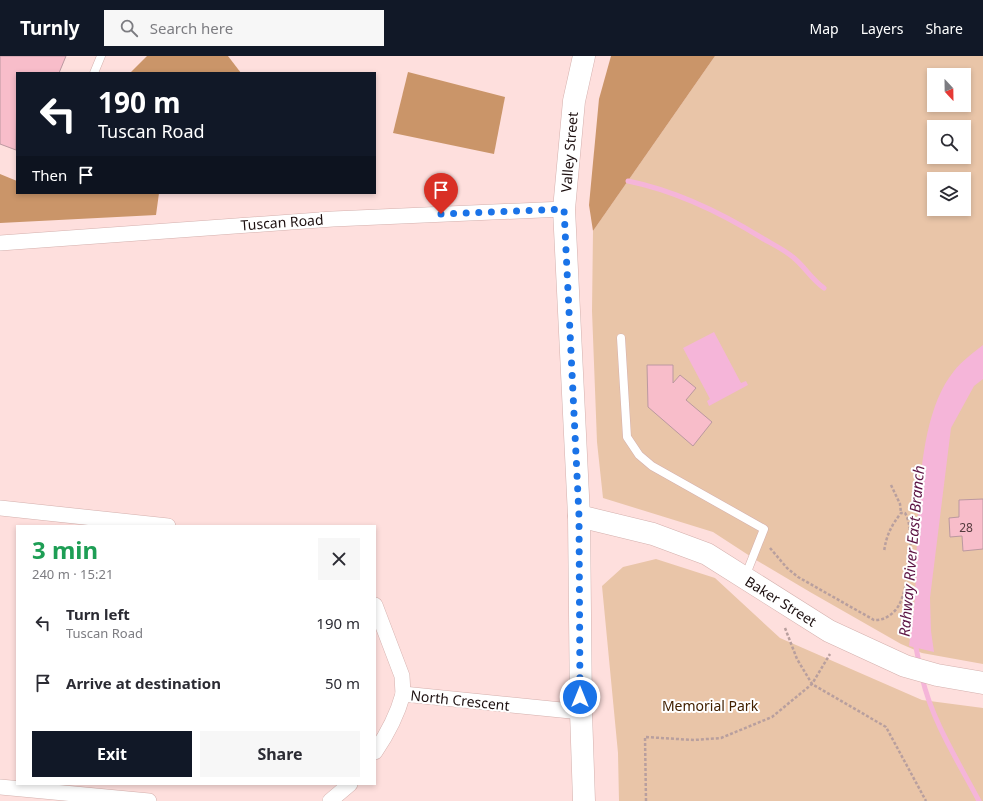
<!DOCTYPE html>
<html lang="en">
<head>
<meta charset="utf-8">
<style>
	body { margin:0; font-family:"Noto Sans",sans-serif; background:#f7f7f7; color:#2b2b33; height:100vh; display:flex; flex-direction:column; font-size:15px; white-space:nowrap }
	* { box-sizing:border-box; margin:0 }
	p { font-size:13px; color:#7c7c81 }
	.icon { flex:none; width:22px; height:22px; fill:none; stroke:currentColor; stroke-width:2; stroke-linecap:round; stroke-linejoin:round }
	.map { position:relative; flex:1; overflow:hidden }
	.details { position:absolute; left:16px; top:469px; width:360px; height:260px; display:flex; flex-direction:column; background:#fff; border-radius:0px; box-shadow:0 2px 6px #0003 }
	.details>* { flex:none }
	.hud { position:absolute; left:16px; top:16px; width:360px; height:122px; border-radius:0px; box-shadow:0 2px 6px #0003; background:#111827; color:#fff; overflow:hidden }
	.needle { width:26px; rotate:158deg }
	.buttons { position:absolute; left:927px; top:12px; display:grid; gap:8px }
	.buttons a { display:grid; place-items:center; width:44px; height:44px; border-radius:0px; background:#fff; box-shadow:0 2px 6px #0003; font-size:20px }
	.pin { position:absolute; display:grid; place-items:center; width:34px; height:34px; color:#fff; margin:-41px -17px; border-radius:50% 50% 50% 0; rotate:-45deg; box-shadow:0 0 4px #0007 }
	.pin .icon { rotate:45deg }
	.me { position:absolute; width:44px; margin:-22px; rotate:0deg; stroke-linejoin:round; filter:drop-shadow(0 0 3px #0008) }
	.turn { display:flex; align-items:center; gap:14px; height:84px; padding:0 16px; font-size:18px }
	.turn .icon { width:52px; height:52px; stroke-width:2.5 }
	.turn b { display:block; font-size:28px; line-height:34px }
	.then { display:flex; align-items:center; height:38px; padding:0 16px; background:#0003; gap:8px; font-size:15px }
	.round { display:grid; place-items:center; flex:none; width:42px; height:42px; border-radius:0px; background:#f7f7f7 }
	.summary { display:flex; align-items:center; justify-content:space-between; height:68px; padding:0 16px }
	h1 { font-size:24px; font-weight:700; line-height:30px; color:#1e9e55 }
	.primary-button { display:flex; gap:8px; margin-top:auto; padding:8px 16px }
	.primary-button a { flex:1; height:46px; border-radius:0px; background:#111827; color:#fff; font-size:16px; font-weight:700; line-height:46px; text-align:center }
	.primary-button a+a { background:#f7f7f7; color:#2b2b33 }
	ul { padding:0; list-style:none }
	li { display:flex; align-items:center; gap:12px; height:60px; padding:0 16px }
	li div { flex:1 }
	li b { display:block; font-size:15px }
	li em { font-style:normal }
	header { display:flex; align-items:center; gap:24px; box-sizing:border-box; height:56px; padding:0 20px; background:#111827; color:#fff }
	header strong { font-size:19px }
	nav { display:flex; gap:22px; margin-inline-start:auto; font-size:14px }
	.search { width:280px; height:36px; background:#f7f7f7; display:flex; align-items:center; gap:10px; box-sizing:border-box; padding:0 14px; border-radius:0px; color:#7c7c81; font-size:15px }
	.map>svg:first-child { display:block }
	.green { fill:#e9c5a8; fill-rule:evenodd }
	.forest { fill:#ca9569 }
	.water { fill:#f5b5d9 }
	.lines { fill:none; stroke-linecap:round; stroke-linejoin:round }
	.stream { stroke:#f5b5d9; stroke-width:5 }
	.building { fill:#f8bdca; stroke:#bb98a0 }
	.lane-casing { stroke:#d4b0ad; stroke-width:9 }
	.street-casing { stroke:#d4b0ad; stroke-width:16 }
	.secondary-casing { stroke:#d4b0ad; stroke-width:23 }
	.path { stroke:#b89f9e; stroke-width:2.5; stroke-dasharray:3 2; stroke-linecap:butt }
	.lane { stroke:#fff; stroke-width:8 }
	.street { stroke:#fff; stroke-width:15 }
	.secondary { stroke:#fff; stroke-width:22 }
	.route { stroke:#1a73e8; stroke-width:7; stroke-dasharray:0 12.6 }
	.labels { text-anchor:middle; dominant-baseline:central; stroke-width:4; stroke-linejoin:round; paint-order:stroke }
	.number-label { font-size:12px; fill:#543b3e }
	.street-label { font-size:14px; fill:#1d1010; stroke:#fff }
	.park-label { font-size:14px; fill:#422000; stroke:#fff }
	.water-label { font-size:15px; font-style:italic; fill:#5c1444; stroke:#fff }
</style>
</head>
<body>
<header>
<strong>Turnly</strong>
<div class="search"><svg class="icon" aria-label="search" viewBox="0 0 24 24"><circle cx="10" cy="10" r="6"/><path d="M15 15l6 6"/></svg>Search here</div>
<nav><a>Map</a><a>Layers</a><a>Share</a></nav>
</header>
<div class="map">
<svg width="983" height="745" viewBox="0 0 983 745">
	<rect width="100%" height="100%" fill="#fedfdd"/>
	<g class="green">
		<path d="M715,0H983V608L922,597L901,588L810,536L756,504L713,476L603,442L597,386L592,255L593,175ZM934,19H964V49H934ZM934,71H964V101H934ZM934,123H964V153H934Z"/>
		<polygon points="656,503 715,522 780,582 922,644 983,652 983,745 619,745 618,697 602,530 623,511"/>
	</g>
	<g class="forest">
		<polygon points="147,0 228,0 241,17 130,17"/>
		<polygon points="611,0 715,0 593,175 589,149 599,43"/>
		<polygon points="408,16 505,41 494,98 393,77"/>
		<polygon points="0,118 17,125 17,137 159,137 156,159 0,167"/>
	</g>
	<g class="water">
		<polygon points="714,276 741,327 746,325 748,329 709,350 707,345 710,343 683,292"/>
		<path d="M983,289V323L974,330L951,372L930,542L931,575L934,596L909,590C911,573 914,556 915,539C919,476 913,365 954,315C962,305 973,297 983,289Z"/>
	</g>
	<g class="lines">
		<g class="stream">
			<path d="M628,125C677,135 720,156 762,182C772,188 785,194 794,202C805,211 811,223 824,232"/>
			<polyline points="915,586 919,607"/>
			<path d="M922,621C932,665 958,705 979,745"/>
		</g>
	</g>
	<g class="building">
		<polygon points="0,0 66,0 59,17 17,17 16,94 0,88"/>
		<polygon points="647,309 673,309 673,327 680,319 696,332 686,344 712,366 693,390 648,351"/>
		<polygon points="983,443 983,493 963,495 962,480 950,481 949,462 959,461 959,444"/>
	</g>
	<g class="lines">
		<g class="lane-casing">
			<g id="lane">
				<polyline points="94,17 101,0"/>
				<polyline points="621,282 627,381 639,399 652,410 764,473 745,521"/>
			</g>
		</g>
		<g class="street-casing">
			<g id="street">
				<polyline points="0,187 333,163 564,153"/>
				<polyline points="0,452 168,470"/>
				<polyline points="375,549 402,620 403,638"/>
				<path d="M375,696C388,677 397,660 403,638L581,656"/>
				<polyline points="0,731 149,745"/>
				<polyline points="330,745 350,728"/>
			</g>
		</g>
		<g class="secondary-casing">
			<g id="secondary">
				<polyline points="579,460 653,478 707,498 829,575 905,610 937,619 983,627"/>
				<polyline points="584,745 581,656 579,460 564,153 574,45 584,0"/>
			</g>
		</g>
		<g class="path">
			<polyline points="891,429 900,448 901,457"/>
			<path d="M770,492L787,512L798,521L874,564C884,565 894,558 899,549C909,530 916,475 905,457H901C891,470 886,480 884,496"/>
			<polyline points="785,572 797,603 812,628 886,671 926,745"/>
			<polyline points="646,745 645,681 694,684 721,682 772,661 812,628 830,598"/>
		</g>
		<use href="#lane" class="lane"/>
		<use href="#street" class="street"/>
		<use href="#secondary" class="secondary"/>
	</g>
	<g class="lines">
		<polyline class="route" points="441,158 564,153 579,460 580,641"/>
	</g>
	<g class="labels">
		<g class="number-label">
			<text x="966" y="471">28</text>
		</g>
		<g class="street-label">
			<text transform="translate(569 96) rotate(-85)">Valley Street</text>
			<text transform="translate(282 166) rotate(-4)">Tuscan Road</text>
			<text transform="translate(781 545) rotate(32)">Baker Street</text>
			<text transform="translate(460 644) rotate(6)">North Crescent</text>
		</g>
		<g class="park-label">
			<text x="710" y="649">Memorial Park</text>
		</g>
		<g class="water-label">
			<text transform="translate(911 495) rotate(-85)">Rahway River East Branch</text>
		</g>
	</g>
</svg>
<div class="buttons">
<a><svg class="needle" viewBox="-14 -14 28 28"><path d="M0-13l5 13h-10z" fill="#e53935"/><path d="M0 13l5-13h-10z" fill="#7c7c81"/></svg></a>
<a><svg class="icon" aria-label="search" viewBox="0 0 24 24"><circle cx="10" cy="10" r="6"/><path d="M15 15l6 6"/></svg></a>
<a><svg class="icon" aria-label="layers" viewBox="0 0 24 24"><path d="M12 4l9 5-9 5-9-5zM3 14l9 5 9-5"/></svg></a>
</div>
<div class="pin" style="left:441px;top:158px;background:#d93025"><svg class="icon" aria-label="arrive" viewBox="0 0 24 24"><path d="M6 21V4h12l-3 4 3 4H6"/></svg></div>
<svg class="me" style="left:580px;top:641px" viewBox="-20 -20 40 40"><circle r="17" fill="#1a73e8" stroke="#fff" stroke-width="3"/><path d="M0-11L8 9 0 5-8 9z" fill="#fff"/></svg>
<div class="hud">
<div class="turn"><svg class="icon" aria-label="left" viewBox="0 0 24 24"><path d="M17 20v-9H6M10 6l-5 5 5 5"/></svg><div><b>190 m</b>Tuscan Road</div></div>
<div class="then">Then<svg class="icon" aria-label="arrive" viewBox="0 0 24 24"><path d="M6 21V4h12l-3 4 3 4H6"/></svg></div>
</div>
<section class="details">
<div class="summary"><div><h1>3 min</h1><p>240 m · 15:21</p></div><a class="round"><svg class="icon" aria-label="close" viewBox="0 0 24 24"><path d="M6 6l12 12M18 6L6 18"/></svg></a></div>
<ul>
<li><svg class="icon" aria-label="left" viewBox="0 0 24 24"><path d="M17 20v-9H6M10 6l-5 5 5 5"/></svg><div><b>Turn left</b><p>Tuscan Road</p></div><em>190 m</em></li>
<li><svg class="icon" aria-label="arrive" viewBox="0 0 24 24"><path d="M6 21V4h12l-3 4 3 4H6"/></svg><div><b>Arrive at destination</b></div><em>50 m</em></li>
</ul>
<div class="primary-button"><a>Exit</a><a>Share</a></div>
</section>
</div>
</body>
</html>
